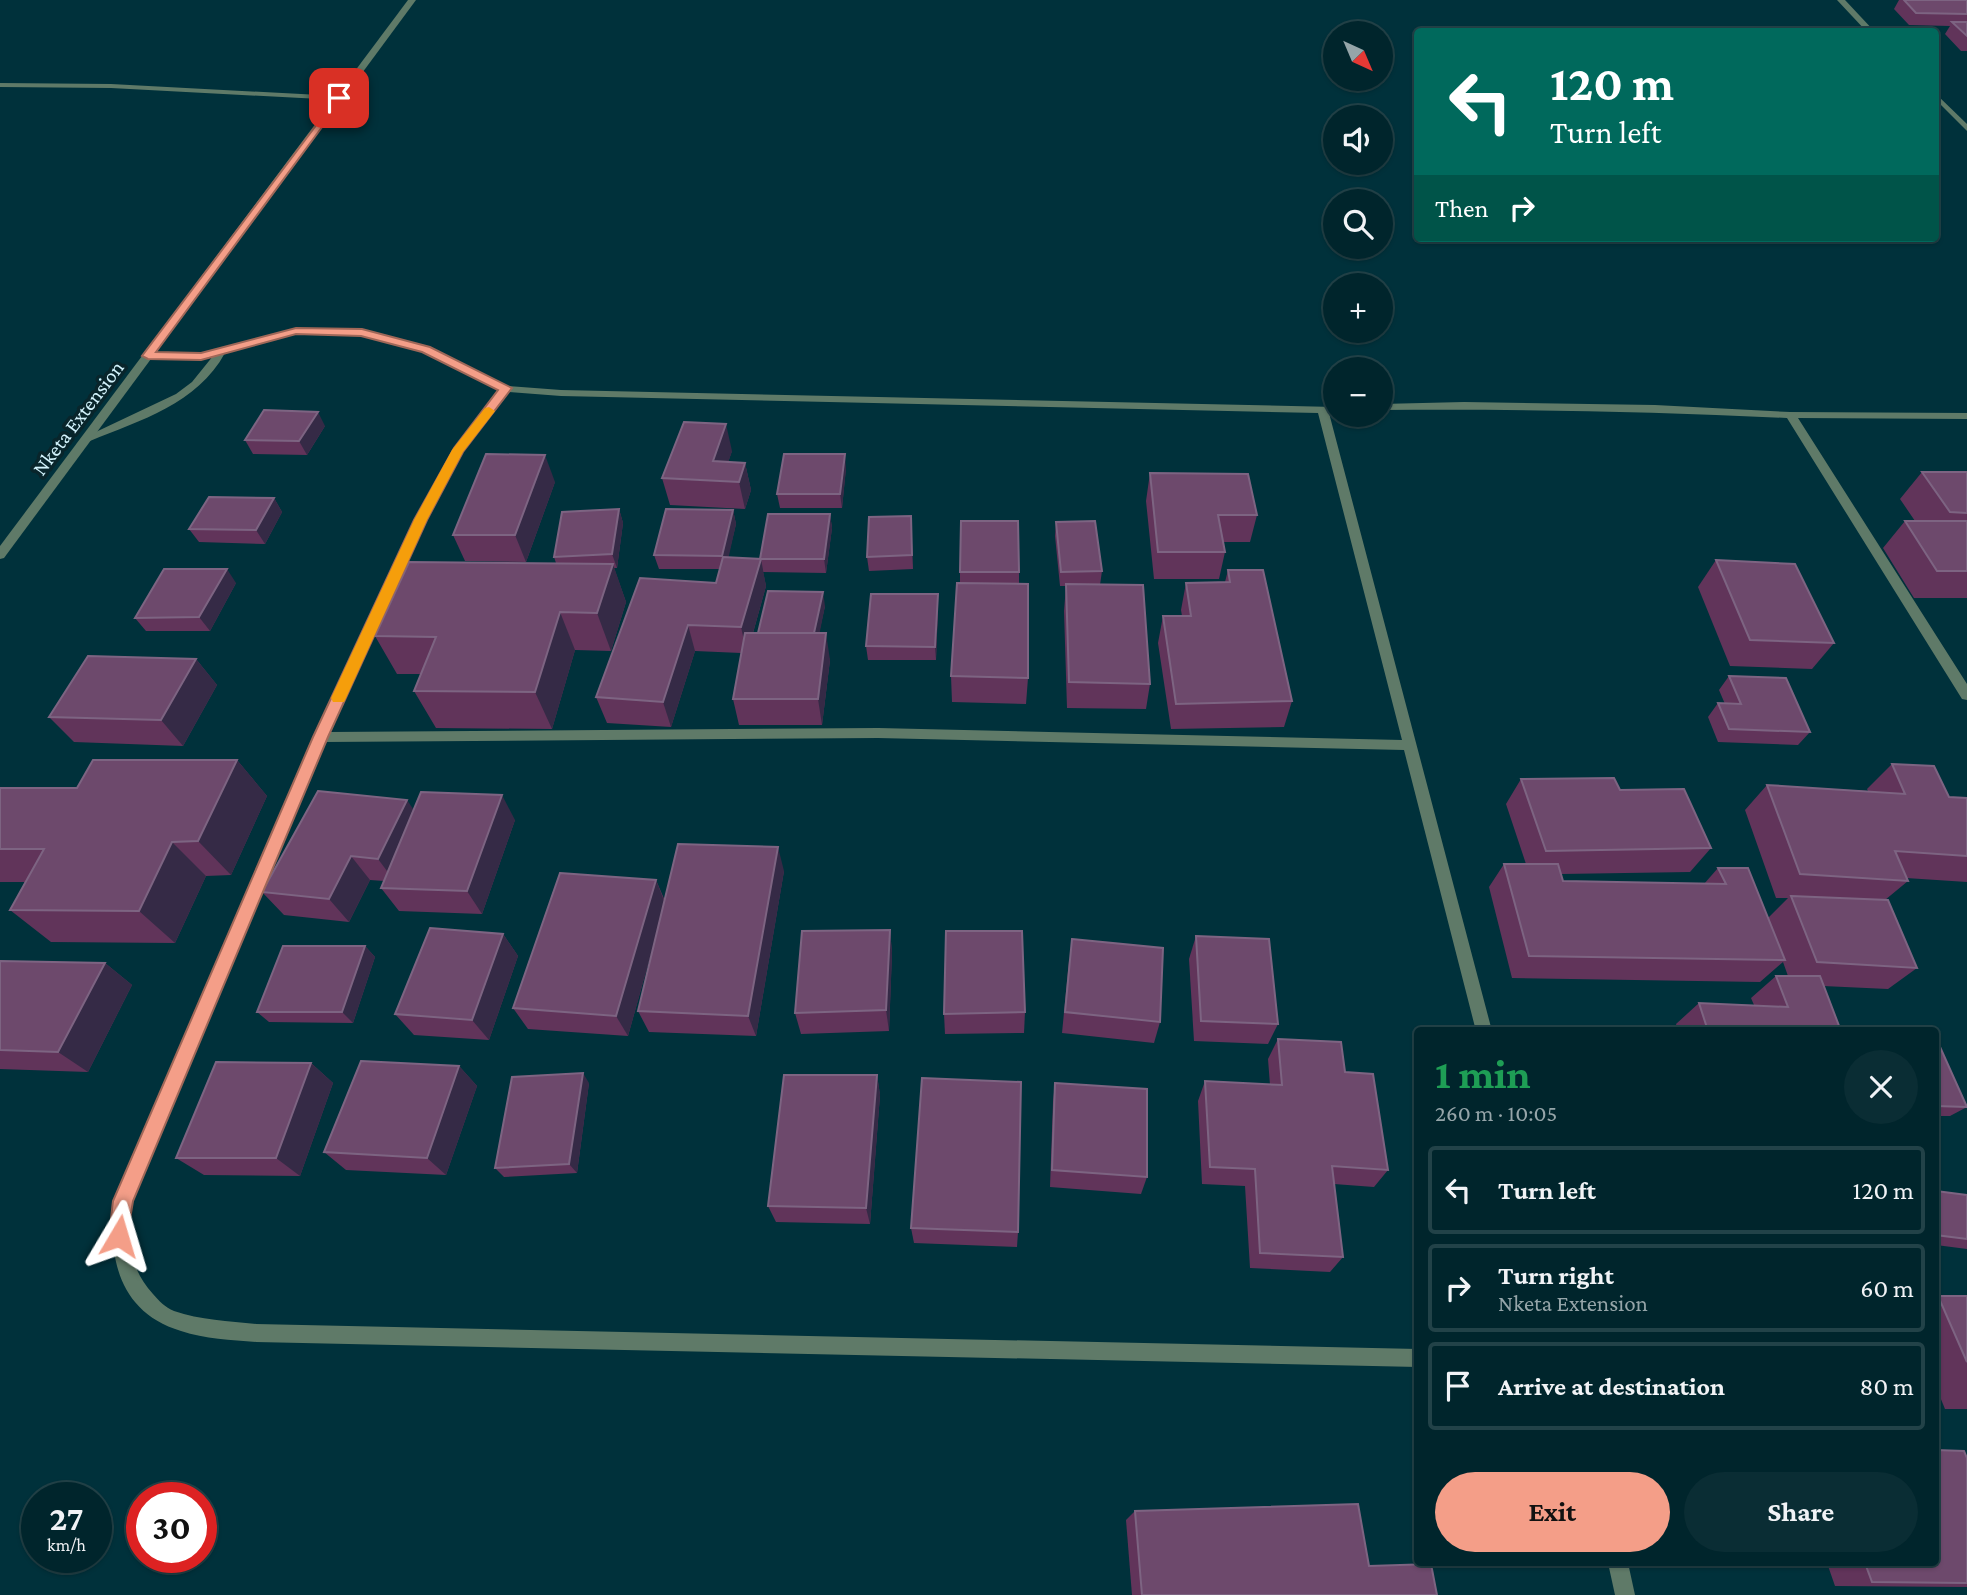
<!DOCTYPE html>
<html lang="en">
<head>
<meta charset="utf-8">
<style>
	body { margin:0; font-family:"Crimson Pro",serif; background:#0a2d34; color:#f1f3f6; height:100vh; display:flex; flex-direction:column; font-size:26px; white-space:nowrap }
	* { box-sizing:border-box; margin:0 }
	p { font-size:23px; color:#95a5a9 }
	.icon { flex:none; width:38px; height:38px; fill:none; stroke:currentColor; stroke-width:2; stroke-linecap:round; stroke-linejoin:round }
	.map { position:relative; flex:1; overflow:hidden }
	.details { position:absolute; left:1414px; top:1027px; width:525px; height:539px; display:flex; flex-direction:column; background:#00252c; border-radius:7px; box-shadow:0 2px 5px #0004,0 0 0 2px #224248 }
	.details>* { flex:none }
	.banner { position:absolute; left:1414px; top:28px; width:525px; height:214px; border-radius:7px; box-shadow:0 2px 5px #0004,0 0 0 2px #224248; background:#00695c; color:#fff; overflow:hidden }
	.needle { width:46px; rotate:136deg }
	.buttons { position:absolute; left:1323px; top:21px; display:grid; gap:14px }
	.buttons a { display:grid; place-items:center; width:70px; height:70px; border-radius:50%; background:#00252c; box-shadow:0 2px 5px #0004,0 0 0 2px #224248; font-size:35px }
	.speed { position:absolute; left:21px; top:1482px; display:flex; gap:14px; font-size:35px; font-weight:700; text-align:center }
	.speed>* { display:grid; place-content:center; width:91px; height:91px; border-radius:50%; background:#00252c; box-shadow:0 2px 5px #0004,0 0 0 2px #224248; line-height:1 }
	.speed small { font-size:18px; font-weight:400 }
	.speed .limit { border:10px solid #d22; background:#fff; color:#111 }
	.pin { position:absolute; display:grid; place-items:center; width:60px; height:60px; color:#fff; margin:-30px; border-radius:14px; box-shadow:0 4px 10px #0006 }
	.me { position:absolute; width:77px; margin:-38px; rotate:7deg; stroke-linejoin:round; filter:drop-shadow(0 0 5px #0008) }
	.turn { display:flex; align-items:center; gap:24px; height:147px; padding:0 21px; font-size:32px }
	.turn .icon { width:91px; height:91px; stroke-width:2.5 }
	.turn b { display:block; font-size:49px; line-height:60px }
	.then { display:flex; align-items:center; height:66px; padding:0 21px; background:#0003; gap:14px; font-size:26px }
	.round { display:grid; place-items:center; flex:none; width:74px; height:74px; border-radius:37px; background:#0a2d34 }
	.summary { display:flex; align-items:center; justify-content:space-between; height:119px; padding:0 21px }
	h1 { font-size:42px; font-weight:700; line-height:52px; color:#1e9e55 }
	.button { display:flex; gap:14px; margin-top:auto; padding:14px 21px }
	.button a { flex:1; height:80px; border-radius:42px; background:#f49e88; color:#111; font-size:28px; font-weight:700; line-height:80px; text-align:center }
	.button a+a { background:#0a2d34; color:#f1f3f6 }
	ul { padding:0; list-style:none }
	li { display:flex; align-items:center; gap:21px; height:88px; margin:0 14px 10px; padding:0 7px; border:4px solid #224248; border-radius:7px }
	li div { flex:1 }
	li b { display:block; font-size:26px }
	li em { font-style:normal }
	.map>svg:first-child { display:block }
	.lines { fill:none; stroke-linecap:round; stroke-linejoin:round }
	.service { fill:#5f7a68; fill-rule:evenodd }
	.minor { fill:#5f7a68; fill-rule:evenodd }
	.tertiary { fill:#5f7a68; fill-rule:evenodd }
	.wall { fill:#61345a }
	.shaded-wall { fill:#352a46 }
	.building { fill:#6d496c; stroke:#7d6482; stroke-width:2 }
	.route { fill:#f49e88; stroke:#9f6758; stroke-width:2 }
	.slow { fill:#f59e0b }
	.labels { text-anchor:middle; dominant-baseline:central; stroke-width:7; stroke-linejoin:round; paint-order:stroke }
	.far-street-label { font-size:21px; fill:#d3f3fc; stroke:#09252b }
</style>
</head>
<body>
<div class="map">
<svg width="1967" height="1595" viewBox="0 0 1967 1595">
	<rect width="100%" height="100%" fill="#00313b"/>
	<g class="lines">
		<polygon class="service" points="0,83 111,84 339,96 343,98 339,100 111,88 0,87"/>
		<g class="minor">
			<polygon points="1837,0 1845,0 1875,32 1867,32"/>
			<polygon points="1936,94 1967,124 1967,131 1936,100"/>
			<path d="M296,328L362,330L430,348L508,386L561,390L1335,407V413H1329L1492,1031H1476L1404,750L878,738L325,742L132,1201C128,1238 127,1265 153,1294C159,1301 165,1307 174,1311C200,1320 229,1321 256,1324L1418,1349V1367L256,1342C231,1340 205,1339 181,1331C119,1312 108,1259 114,1201L313,737L414,520L454,448L500,390L422,352L362,336L296,334L225,353C197,404 141,420 90,441H82L81,439L176,394L192,382L213,356L201,359H148L144,358V354L201,353ZM509,392L561,396L1318,413L1402,740L878,728L329,732L426,520L463,451Z"/>
			<path d="M1464,402L1655,405L1790,412L1967,413V419L1798,418L1967,684V700L1962,699L1787,418C1651,411 1516,409 1381,410V404Z"/>
			<polygon points="1608,1563 1628,1563 1635,1595 1615,1595"/>
		</g>
		<polygon class="tertiary" points="408,0 416,0 4,558 0,559 0,546"/>
	</g>
	<g class="wall">
		<polygon points="1899,0 1967,0 1967,51 1961,51 1945,34 1950,26 1909,25 1894,9"/>
		<polygon points="325,426 307,455 253,454 245,440"/>
		<polygon points="732,451 728,462 745,463 751,490 745,509 670,505 662,478"/>
		<polygon points="846,468 842,508 780,508 777,494"/>
		<polygon points="1922,472 1967,472 1967,598 1914,598 1883,548 1905,521 1915,521 1900,499"/>
		<polygon points="1150,473 1257,515 1250,542 1223,542 1225,552 1219,579 1154,579 1146,501"/>
		<polygon points="555,482 526,562 465,561 453,535"/>
		<polygon points="274,498 282,512 265,544 199,542 189,529"/>
		<polygon points="619,509 623,523 617,568 614,568 626,602 611,651 575,650 552,729 436,728 414,691 421,674 397,674 375,636 556,563 554,557"/>
		<polygon points="733,510 736,524 728,557 760,559 830,514 832,528 826,573 763,572 766,586 753,633 758,633 825,606 819,633 830,660 822,725 739,725 733,699 741,653 695,651 671,727 607,723 596,697 716,583 720,569 659,569 654,555"/>
		<polygon points="911,516 913,569 869,571 867,557"/>
		<polygon points="1056,522 1102,571 1100,585 1150,684 1146,709 1067,708 1064,611 1066,586 1060,586 1055,536"/>
		<polygon points="1716,560 1834,643 1812,669 1730,666 1698,587"/>
		<polygon points="1228,570 1292,701 1284,727 1171,729 1158,643 1163,616 1182,616 1181,610 1186,583 1225,582"/>
		<polygon points="960,572 1019,572 1019,584 1028,678 1026,704 952,702 951,676 960,583"/>
		<polygon points="236,583 210,631 146,631 135,618"/>
		<polygon points="938,608 936,660 868,660 866,646"/>
		<polygon points="196,659 217,685 183,746 74,742 49,717"/>
		<polygon points="1729,676 1810,732 1798,745 1718,742 1708,717 1718,703 1725,704 1719,690"/>
		<polygon points="237,760 267,796 231,875 206,876 175,943 51,942 10,910 25,882 0,882 0,788 77,788"/>
		<polygon points="1892,764 1949,797 1967,798 1967,882 1906,878 1908,881 1885,900 1917,968 1888,989 1823,986 1841,1031 1678,1031 1676,1024 1699,1003 1754,1005 1751,998 1776,976 1788,976 1783,962 1760,982 1512,978 1489,887 1504,864 1526,864 1506,804 1521,779 1620,790 1711,848 1690,872 1561,874 1563,881 1704,884 1718,868 1768,918 1788,898 1776,898 1745,810 1767,785 1868,791 1867,789"/>
		<polygon points="413,810 515,820 482,914 399,911 381,888 384,881 370,880 349,922 284,915 262,892"/>
		<polygon points="784,871 756,1036 649,1032 638,1011 658,928 628,1036 528,1029 513,1008 656,880 665,901"/>
		<polygon points="890,930 892,953 889,1031 801,1034 795,1013"/>
		<polygon points="503,934 518,956 489,1040 414,1035 395,1014"/>
		<polygon points="1196,936 1278,1024 1268,1044 1194,1041 1189,959"/>
		<polygon points="365,946 375,957 353,1023 269,1022 257,1012"/>
		<polygon points="0,961 105,963 132,985 88,1072 0,1069"/>
		<polygon points="1069,961 1160,1022 1154,1043 1062,1033"/>
		<polygon points="1025,1012 1024,1033 945,1034 944,1014"/>
		<polygon points="1936,1038 1967,1107 1950,1116 1936,1116"/>
		<polygon points="1278,1039 1345,1072 1388,1170 1374,1187 1334,1184 1343,1257 1330,1272 1250,1268 1245,1186 1202,1184 1198,1101 1205,1081 1270,1085 1268,1059"/>
		<polygon points="311,1063 333,1083 300,1176 204,1175 176,1158"/>
		<polygon points="459,1066 477,1086 446,1175 346,1170 324,1152"/>
		<polygon points="877,1075 880,1095 870,1224 776,1222 768,1206"/>
		<polygon points="589,1083 577,1173 504,1177 495,1168"/>
		<polygon points="1055,1083 1147,1177 1141,1194 1050,1187 1053,1102"/>
		<polygon points="1936,1191 1967,1195 1967,1249 1936,1245"/>
		<polygon points="911,1228 1018,1232 1017,1247 914,1243"/>
		<polygon points="1936,1296 1967,1296 1967,1409 1945,1409 1936,1387"/>
		<polygon points="1967,1458 1967,1587 1835,1586 1827,1563 1936,1563"/>
		<polygon points="1135,1511 1369,1566 1437,1595 1132,1595 1126,1520"/>
	</g>
	<g class="shaded-wall">
		<polygon points="318,412 325,426 307,455 299,441"/>
		<polygon points="726,424 732,451 722,481 713,461"/>
		<polygon points="845,454 846,468 842,508 840,494"/>
		<polygon points="545,455 555,482 526,562 515,535"/>
		<polygon points="745,463 751,490 745,509 739,482"/>
		<polygon points="274,498 282,512 265,544 256,530"/>
		<polygon points="619,509 623,523 617,568 612,554"/>
		<polygon points="733,510 736,524 726,569 722,556"/>
		<polygon points="830,514 832,528 826,573 824,559"/>
		<polygon points="761,559 766,586 747,654 741,627"/>
		<polygon points="613,564 626,602 611,651 597,613"/>
		<polygon points="227,569 236,583 210,631 199,617"/>
		<polygon points="823,592 825,606 816,651 813,637"/>
		<polygon points="938,594 938,608 936,660 935,647"/>
		<polygon points="560,612 575,650 552,729 535,692"/>
		<polygon points="688,625 695,651 671,727 663,702"/>
		<polygon points="826,633 830,660 822,725 818,699"/>
		<polygon points="196,659 217,685 183,746 161,720"/>
		<polygon points="237,760 267,796 231,875 198,841"/>
		<polygon points="502,795 515,820 482,914 467,891"/>
		<polygon points="407,800 424,825 396,883 378,859"/>
		<polygon points="172,842 206,876 175,943 139,911"/>
		<polygon points="778,847 784,871 756,1036 748,1016"/>
		<polygon points="351,856 370,880 349,922 329,899"/>
		<polygon points="656,880 665,903 628,1036 616,1016"/>
		<polygon points="890,930 892,953 889,1031 886,1010"/>
		<polygon points="503,934 518,956 489,1040 472,1020"/>
		<polygon points="365,946 375,957 353,1023 342,1012"/>
		<polygon points="105,963 132,985 88,1072 58,1052"/>
		<polygon points="311,1063 333,1083 300,1176 276,1158"/>
		<polygon points="459,1066 477,1086 446,1175 427,1158"/>
		<polygon points="583,1073 589,1083 577,1173 569,1164"/>
		<polygon points="877,1075 880,1095 870,1224 866,1208"/>
	</g>
	<g class="building">
		<polygon points="1904,0 1967,0 1967,14 1916,13"/>
		<polygon points="1952,22 1967,22 1967,36"/>
		<polygon points="264,410 318,412 299,441 245,440"/>
		<polygon points="684,422 726,424 713,461 745,463 739,482 662,478"/>
		<polygon points="486,454 545,455 515,535 453,535"/>
		<polygon points="784,454 845,454 840,494 777,494"/>
		<polygon points="1922,472 1967,472 1967,513 1950,512"/>
		<polygon points="1150,473 1248,474 1257,515 1218,515 1225,552 1158,552"/>
		<polygon points="209,497 274,498 256,530 189,529"/>
		<polygon points="619,509 612,554 554,557 562,512"/>
		<polygon points="666,509 733,510 722,556 654,555"/>
		<polygon points="768,514 830,514 824,559 760,559"/>
		<polygon points="911,516 912,555 867,557 869,517"/>
		<polygon points="961,521 1018,521 1019,572 960,572"/>
		<polygon points="1095,521 1102,571 1061,572 1056,522"/>
		<polygon points="1905,521 1967,521 1967,571 1937,571"/>
		<polygon points="723,557 761,559 741,627 688,625 663,702 596,697 640,578 716,583"/>
		<polygon points="1716,560 1795,564 1834,643 1750,640"/>
		<polygon points="409,562 613,564 597,613 560,612 535,692 414,691 436,637 375,636"/>
		<polygon points="164,569 227,569 199,617 135,618"/>
		<polygon points="1228,570 1263,570 1292,701 1176,704 1163,616 1191,616 1186,583 1230,582"/>
		<polygon points="957,583 1028,584 1028,678 951,676"/>
		<polygon points="1066,584 1143,585 1150,684 1069,682"/>
		<polygon points="768,591 823,592 814,633 758,633"/>
		<polygon points="871,594 938,594 935,647 866,646"/>
		<polygon points="745,633 826,633 818,699 733,699"/>
		<polygon points="88,656 196,659 161,720 49,717"/>
		<polygon points="1729,676 1786,678 1810,732 1729,729 1718,703 1741,704"/>
		<polygon points="93,760 237,760 198,841 172,842 139,911 10,910 44,849 0,849 0,788 77,788"/>
		<polygon points="1892,764 1934,766 1949,797 1967,798 1967,856 1895,851 1908,881 1800,874 1767,785 1905,794"/>
		<polygon points="1614,778 1620,790 1684,789 1711,848 1546,851 1521,779"/>
		<polygon points="318,791 407,800 378,859 351,856 329,899 262,892"/>
		<polygon points="421,792 502,795 467,891 381,888"/>
		<polygon points="678,844 778,847 748,1016 638,1011"/>
		<polygon points="1504,864 1558,864 1563,881 1726,884 1718,868 1748,868 1785,960 1529,956"/>
		<polygon points="560,873 656,880 616,1016 513,1008"/>
		<polygon points="1791,896 1888,900 1917,968 1817,962"/>
		<polygon points="430,928 503,934 472,1020 395,1014"/>
		<polygon points="890,930 886,1010 795,1013 802,931"/>
		<polygon points="946,931 1022,931 1025,1012 944,1014"/>
		<polygon points="1196,936 1269,939 1278,1024 1201,1021"/>
		<polygon points="1072,939 1163,948 1160,1022 1065,1012"/>
		<polygon points="283,946 365,946 342,1012 257,1012"/>
		<polygon points="0,961 105,963 58,1052 0,1050"/>
		<polygon points="1776,976 1820,976 1841,1031 1708,1031 1699,1003 1788,1007"/>
		<polygon points="1846,1028 1932,1031 1848,1031"/>
		<polygon points="1936,1038 1967,1107 1936,1106"/>
		<polygon points="1278,1039 1341,1042 1345,1072 1373,1074 1388,1170 1332,1166 1343,1257 1260,1253 1255,1169 1210,1167 1205,1081 1282,1085"/>
		<polygon points="361,1061 459,1066 427,1158 324,1152"/>
		<polygon points="216,1062 311,1063 276,1158 176,1158"/>
		<polygon points="583,1073 569,1164 495,1168 512,1077"/>
		<polygon points="784,1075 877,1075 866,1208 768,1206"/>
		<polygon points="922,1078 1021,1082 1018,1232 911,1228"/>
		<polygon points="1055,1083 1147,1089 1147,1177 1052,1170"/>
		<polygon points="1936,1191 1967,1195 1967,1239 1936,1235"/>
		<polygon points="1938,1296 1967,1296 1967,1362"/>
		<polygon points="1936,1450 1964,1451 1967,1458 1967,1583 1872,1582 1865,1563 1936,1563"/>
		<polygon points="1358,1504 1369,1566 1431,1564 1437,1595 1142,1595 1135,1511"/>
	</g>
	<polygon class="route" points="339,95 342,96 342,100 156,352 201,353 296,328 362,329 430,347 512,388 463,452 427,520 328,737 133,1201 126,1243 119,1246 112,1243 109,1236 113,1201 313,737 414,520 454,448 498,390 422,352 361,336 296,334 201,360 148,359 142,356"/>
	<polygon class="slow" points="489,407 495,411 463,452 427,520 346,698 344,702 333,702 331,698 414,520 452,450 485,408"/>
	<g class="labels">
		<g class="far-street-label">
			<text transform="translate(78 418) rotate(-53)">Nketa Extension</text>
		</g>
	</g>
</svg>
<div class="buttons">
<a><svg class="needle" viewBox="-14 -14 28 28"><path d="M0-13l5 13h-10z" fill="#e53935"/><path d="M0 13l5-13h-10z" fill="#95a5a9"/></svg></a>
<a><svg class="icon" aria-label="sound" viewBox="0 0 24 24"><path d="M4 9h4l5-4v14l-5-4H4zM17 9q2 3 0 6"/></svg></a>
<a><svg class="icon" aria-label="search" viewBox="0 0 24 24"><circle cx="10" cy="10" r="6"/><path d="M15 15l6 6"/></svg></a>
<a>+</a>
<a>−</a>
</div>
<div class="speed"><div>27<small>km/h</small></div><div class="limit">30</div></div>
<div class="pin" style="left:339px;top:98px;background:#d93025"><svg class="icon" aria-label="arrive" viewBox="0 0 24 24"><path d="M6 21V4h12l-3 4 3 4H6"/></svg></div>
<svg class="me" style="left:119px;top:1236px" viewBox="-20 -20 40 40"><path d="M0-17L14 15 0 8-14 15z" fill="#f49e88" stroke="#fff" stroke-width="4"/></svg>
<div class="banner">
<div class="turn"><svg class="icon" aria-label="left" viewBox="0 0 24 24"><path d="M17 20v-9H6M10 6l-5 5 5 5"/></svg><div><b>120 m</b>Turn left</div></div>
<div class="then">Then<svg class="icon" aria-label="right" viewBox="0 0 24 24"><path d="M7 20v-9h11M14 6l5 5-5 5"/></svg></div>
</div>
<section class="details">
<div class="summary"><div><h1>1 min</h1><p>260 m · 10:05</p></div><a class="round"><svg class="icon" aria-label="close" viewBox="0 0 24 24"><path d="M6 6l12 12M18 6L6 18"/></svg></a></div>
<ul>
<li><svg class="icon" aria-label="left" viewBox="0 0 24 24"><path d="M17 20v-9H6M10 6l-5 5 5 5"/></svg><div><b>Turn left</b></div><em>120 m</em></li>
<li><svg class="icon" aria-label="right" viewBox="0 0 24 24"><path d="M7 20v-9h11M14 6l5 5-5 5"/></svg><div><b>Turn right</b><p>Nketa Extension</p></div><em>60 m</em></li>
<li><svg class="icon" aria-label="arrive" viewBox="0 0 24 24"><path d="M6 21V4h12l-3 4 3 4H6"/></svg><div><b>Arrive at destination</b></div><em>80 m</em></li>
</ul>
<div class="button"><a>Exit</a><a>Share</a></div>
</section>
</div>
</body>
</html>
